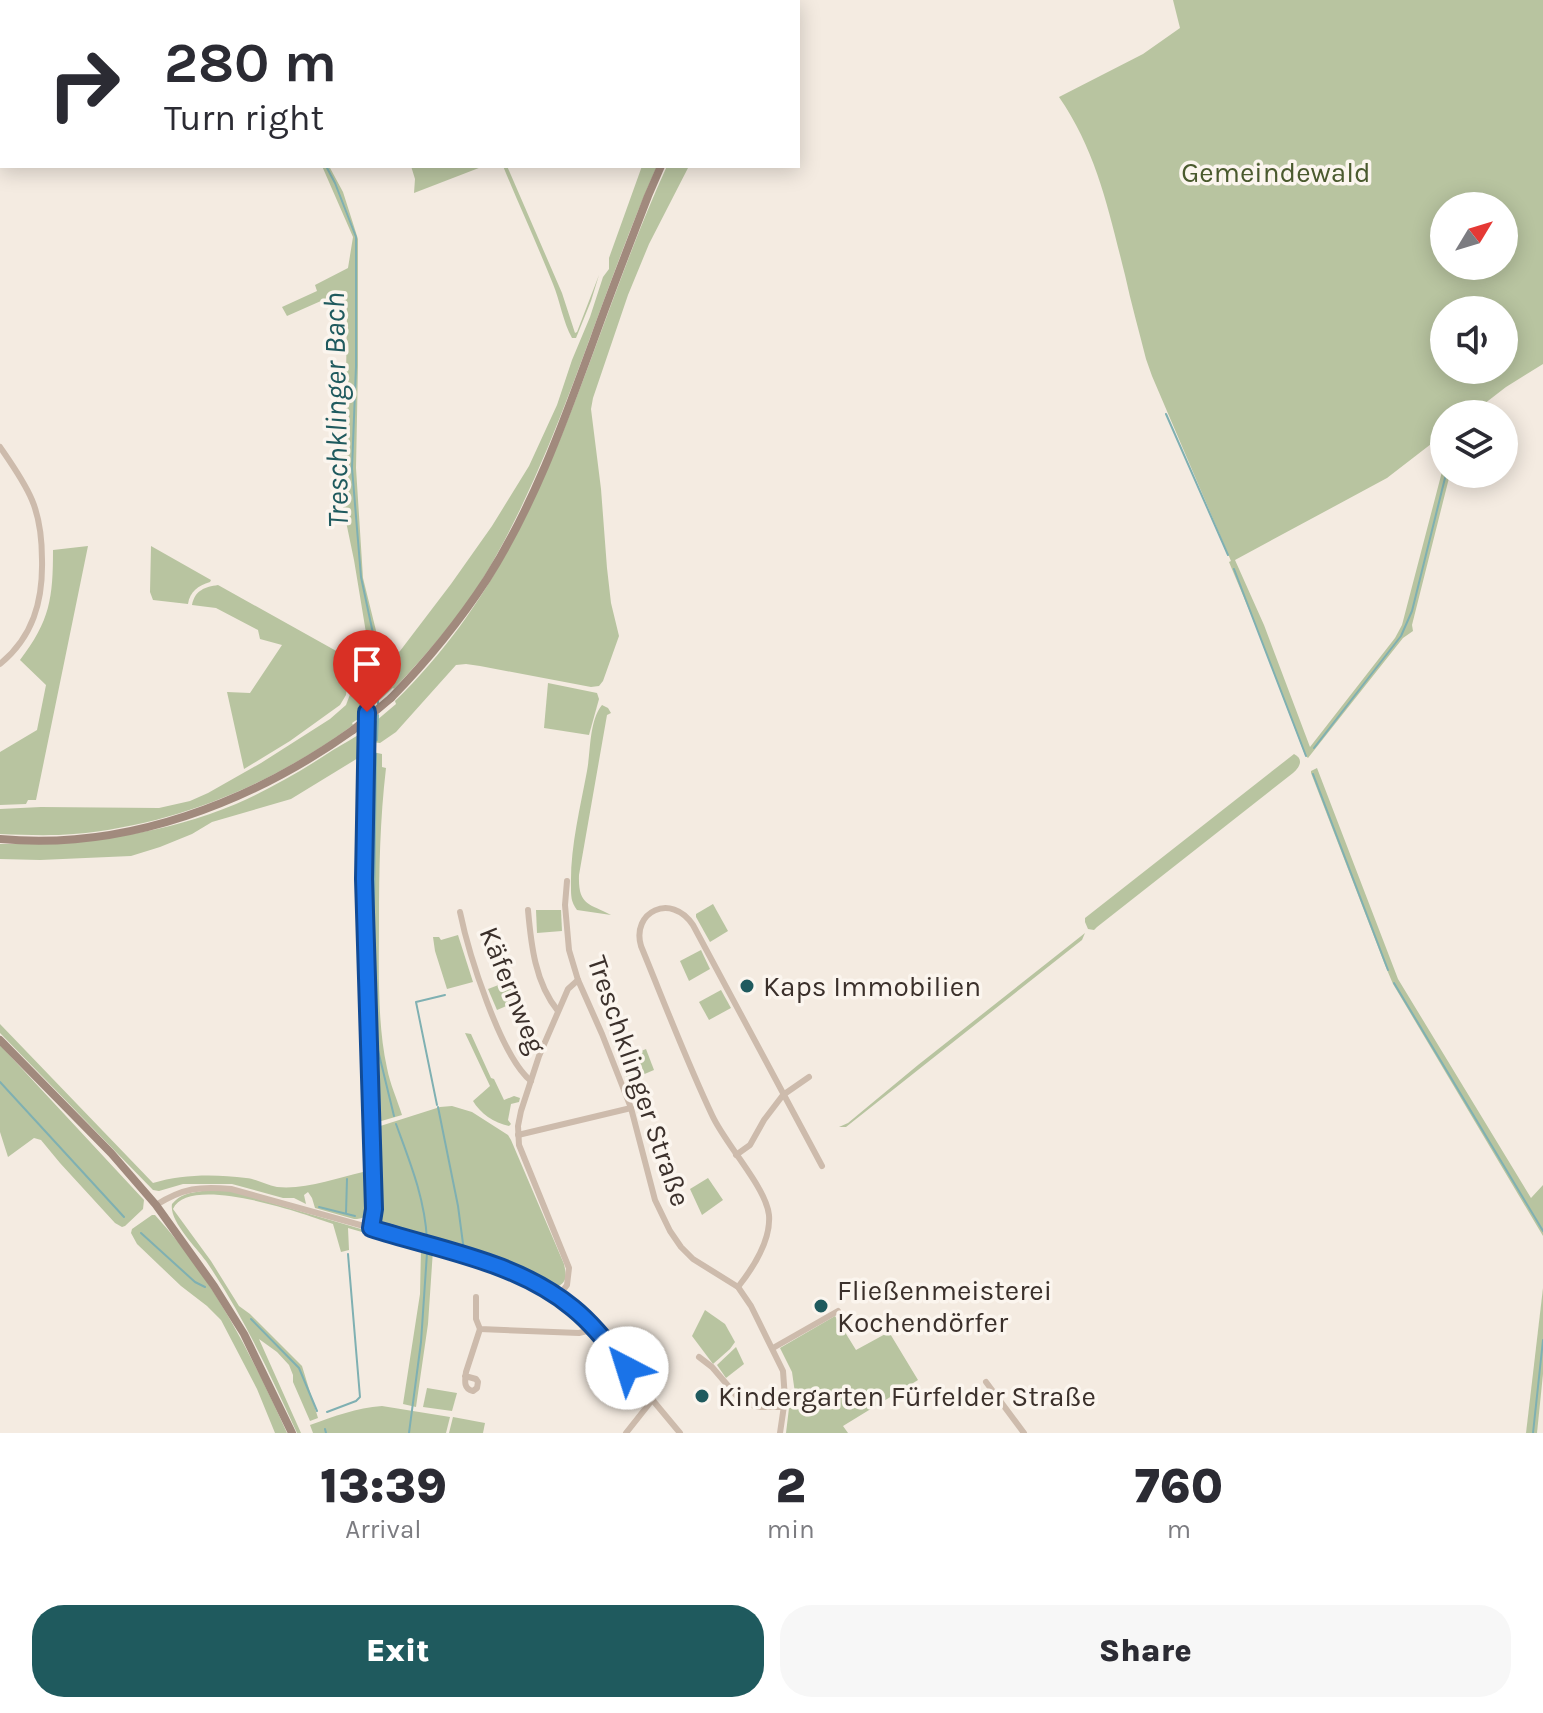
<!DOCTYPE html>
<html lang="en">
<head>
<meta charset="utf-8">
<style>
	body { margin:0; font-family:Karla,sans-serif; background:#f7f7f7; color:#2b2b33; height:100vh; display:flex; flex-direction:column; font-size:30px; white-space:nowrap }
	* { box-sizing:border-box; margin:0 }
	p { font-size:26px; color:#7c7c81 }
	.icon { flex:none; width:44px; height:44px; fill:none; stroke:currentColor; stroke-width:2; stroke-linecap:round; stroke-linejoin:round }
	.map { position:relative; height:1433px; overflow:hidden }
	.drawer { display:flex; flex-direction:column; background:#fff; flex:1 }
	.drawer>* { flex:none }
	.guide { position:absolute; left:0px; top:0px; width:800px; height:168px; box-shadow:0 4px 20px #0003; background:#fff; color:#2b2b33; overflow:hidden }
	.needle { width:52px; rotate:52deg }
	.buttons { position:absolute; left:1430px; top:192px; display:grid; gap:16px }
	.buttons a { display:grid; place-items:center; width:88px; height:88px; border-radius:50%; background:#fff; box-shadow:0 4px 20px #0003; font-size:40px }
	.pin { position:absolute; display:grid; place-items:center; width:68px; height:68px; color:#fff; margin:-82px -34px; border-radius:50% 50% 50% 0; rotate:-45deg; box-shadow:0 0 8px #0007 }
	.pin .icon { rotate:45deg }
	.me { position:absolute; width:88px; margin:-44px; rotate:320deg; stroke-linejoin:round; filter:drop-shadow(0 0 6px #0008) }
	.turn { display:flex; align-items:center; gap:28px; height:168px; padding:0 32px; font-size:36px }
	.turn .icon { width:104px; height:104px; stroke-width:2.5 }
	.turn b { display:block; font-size:56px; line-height:68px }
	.eta { display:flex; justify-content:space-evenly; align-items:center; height:136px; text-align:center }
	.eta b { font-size:48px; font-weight:800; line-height:56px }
	.cta { display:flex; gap:16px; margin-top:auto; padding:16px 32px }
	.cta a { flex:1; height:92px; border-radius:32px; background:#1f5a5e; color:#fff; font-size:32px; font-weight:800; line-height:92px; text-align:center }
	.cta a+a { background:#f7f7f7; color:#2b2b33 }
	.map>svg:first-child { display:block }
	.green { fill:#b8c4a0; fill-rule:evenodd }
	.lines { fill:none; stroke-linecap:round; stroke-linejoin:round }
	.stream { stroke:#7fb0b2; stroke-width:2 }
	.street { stroke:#cdbbac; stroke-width:6 }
	.secondary { stroke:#a18a7d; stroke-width:8 }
	.secondary-bridge { stroke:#a18a7d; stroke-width:8 }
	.route-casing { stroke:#114b97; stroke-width:20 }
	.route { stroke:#1a73e8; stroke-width:14 }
	.poi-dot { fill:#1f5a5e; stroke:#fbf5ee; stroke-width:3 }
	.labels { text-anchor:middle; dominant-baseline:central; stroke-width:7; stroke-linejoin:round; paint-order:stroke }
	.park-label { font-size:28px; fill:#4a5a2e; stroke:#fbf5ee }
	.poi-label { font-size:28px; fill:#3b302b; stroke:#fbf5ee; text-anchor:start }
	.street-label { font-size:28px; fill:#3b302b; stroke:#fbf5ee }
	.water-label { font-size:30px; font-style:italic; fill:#1f5a5e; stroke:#fbf5ee }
</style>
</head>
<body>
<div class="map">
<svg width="1543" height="1433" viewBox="0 0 1543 1433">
	<rect width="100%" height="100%" fill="#f4ebe1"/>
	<g class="green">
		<path d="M1173,0H1543V364L1506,387L1471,414H1444V434L1387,478L1235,560L1264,625L1310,747L1395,638L1402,625L1444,464V474H1450L1412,625L1413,631L1403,638L1308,758L1305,755L1255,624L1229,562L1231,561L1152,376L1146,359C1139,331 1131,303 1125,275C1109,212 1097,152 1059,97L1143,54L1180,28ZM1504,206V266H1444V206ZM1444,310H1504V370H1444Z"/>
		<path d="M322,166H329L343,192L358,239V365L356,468L363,578L383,659L373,663L370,657L354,560L338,483C336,472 337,463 334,452L345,448L347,310L339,293L287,316L282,307L317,291L315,285L348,268L353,237Z"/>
		<polygon points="411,166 484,166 414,193 415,179"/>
		<path d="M503,166H507L562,293L575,333L577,332L599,275L591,301L576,338H572C563,322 560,301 553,284C537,244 519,205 503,166Z"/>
		<path d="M642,166H657C597,301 561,447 485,575C460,617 427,653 394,689L393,688L371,708L372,675L400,651L451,584L492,526L529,466L557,405L572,360L590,317L603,277L609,269V258Z"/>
		<path d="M667,166H689L649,244L628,295L593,398L591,409L601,489L607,568L611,603L619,636L603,681L599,686L591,687L480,666L466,664L456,665L396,732L380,743L372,742L370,739V726L396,704L395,701C548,553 582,352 667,166Z"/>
		<path d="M88,546L36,800H28L26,804L0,805V752L37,730L46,685L20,660C50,621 53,598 53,550Z"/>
		<path d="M151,546L211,580L210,582C198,586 190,591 188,604L153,600L150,592Z"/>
		<path d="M218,585L356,662L348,680L346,695L340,705L290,741L244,769L227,692L250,693L282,645L260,639L258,630L216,608L192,605C195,590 205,587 218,585Z"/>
		<path d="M360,679L364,682V715L352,723L353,725C271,785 175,825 74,834C50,836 25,835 0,834V809L41,807L159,808L190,801L208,793L261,763L330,719L346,705L355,681Z"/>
		<polygon points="548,683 597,693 599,699 589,735 544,728"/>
		<path d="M602,705L608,708L611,713L607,715L579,875C578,906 589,903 611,915L577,910C571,902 571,896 571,887C570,848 580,809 587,771C591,750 589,721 602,705Z"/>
		<path d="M364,731L363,755L291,799L212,822L192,834L160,847L131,856L40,860L0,859V844C80,845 162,835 236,804C270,789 303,770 333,750C345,743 354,738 364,731Z"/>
		<path d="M373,752L382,754V767L386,768C380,819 379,870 379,921C379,968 377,1023 387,1068C390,1084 397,1099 402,1115L378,1122L376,1121L372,1057L366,855L369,755Z"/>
		<path d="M1294,754C1304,759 1300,767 1293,773L1097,927L1094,930L1088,929L1085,922V918Z"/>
		<polygon points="1317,768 1398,979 1531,1198 1543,1185 1543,1236 1393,984 1385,965 1311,773 1311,771"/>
		<polygon points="713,904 728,931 710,942 696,917 696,914"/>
		<polygon points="536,910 561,910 562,931 537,933"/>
		<polygon points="1085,933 1082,940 846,1127 839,1127 848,1123 918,1065"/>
		<polygon points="458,935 473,982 447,989 435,951 433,937 439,937 441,940"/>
		<polygon points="701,950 710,969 689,981 680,961"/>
		<polygon points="509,981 518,1001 497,1010 488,989"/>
		<polygon points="721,990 731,1008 709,1020 699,1002"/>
		<path d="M0,1024L153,1183C182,1174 216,1174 246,1178C257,1179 266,1185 277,1187C305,1190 336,1178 363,1172L369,1174L370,1209C366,1217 363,1219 354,1219L315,1208L312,1198L308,1192L304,1195L306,1204L294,1198H283L232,1184H183L159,1191L153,1190L0,1033Z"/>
		<path d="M465,1033L471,1034L491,1078L494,1079L504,1100L514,1096L520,1098L519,1102L511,1104L508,1120L511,1124L509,1126C494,1123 480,1113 473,1101L490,1086Z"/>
		<polygon points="0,1045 144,1200 143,1209 125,1226 122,1227 115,1223 60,1163 41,1140 34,1138 8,1157 0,1132"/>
		<polygon points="646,1049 654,1070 628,1081 620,1060"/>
		<path d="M452,1106L472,1112L508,1135L511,1140L564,1264C566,1274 568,1280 559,1286H550L503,1264L391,1231L383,1226L379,1221L374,1128L440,1107Z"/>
		<polygon points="708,1178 723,1200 702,1215 690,1189"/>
		<path d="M202,1191H231L433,1250L428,1324L416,1407L403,1404L420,1294L421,1249L348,1228L349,1250L341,1252L333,1224C305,1214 189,1173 173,1209L211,1261L239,1306L250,1314L302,1366L318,1418L310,1421L293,1382V1375L289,1365L277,1352L259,1339L301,1433H297C270,1374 243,1315 206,1261C196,1247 169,1221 172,1204C180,1194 190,1193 202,1191Z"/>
		<path d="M152,1215H155C213,1278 252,1356 287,1433H275L257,1389L221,1320L207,1306L181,1286L160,1266L137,1244L131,1233L132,1229Z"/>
		<polygon points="1543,1288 1543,1374 1537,1433 1526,1433"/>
		<polygon points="705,1310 725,1324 735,1342 730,1349 713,1364 692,1336"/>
		<polygon points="835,1316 856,1350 889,1332 918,1380 843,1426 848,1433 786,1433 789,1408 797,1407 792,1372 780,1348"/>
		<polygon points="736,1347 744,1364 726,1378 717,1365"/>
		<polygon points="427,1388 457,1393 452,1411 423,1407"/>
		<path d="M382,1406L450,1417L446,1433H313L310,1425C335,1416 356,1408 382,1406Z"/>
		<polygon points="453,1417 485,1423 483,1433 449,1433"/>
	</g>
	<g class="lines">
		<g class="stream">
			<polyline points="273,2 274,0"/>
			<polyline points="326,166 335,183 356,237 356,367 352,468 361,577 378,657"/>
			<polyline points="1166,414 1228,555"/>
			<polyline points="1234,569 1306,756"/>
			<polyline points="378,704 378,673"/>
			<polyline points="377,740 378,715"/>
			<polyline points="1314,748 1401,636 1412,611 1446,474"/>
			<polyline points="376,754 373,987 375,1038 394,1116"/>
			<polyline points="1313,774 1388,970"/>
			<polyline points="1394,983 1543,1231"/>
			<polyline points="0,1082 124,1217"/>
			<polyline points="437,1105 416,1002 445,995"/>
			<polyline points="438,1107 458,1206 464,1251"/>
			<path d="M396,1124C410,1162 425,1199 427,1240"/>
			<polyline points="319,1207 355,1216"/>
			<polyline points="346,1213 347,1179"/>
			<polyline points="388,1224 424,1236"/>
			<polyline points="141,1233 195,1282 205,1287"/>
			<polyline points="463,1262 464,1261"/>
			<polyline points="251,1319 299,1368 317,1411"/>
			<polyline points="327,1412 356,1401 360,1397 348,1254"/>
			<polyline points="325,1429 326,1433"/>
			<polyline points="409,1433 421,1342 427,1253"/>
			<polyline points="1533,1433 1543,1340"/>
		</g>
		<g class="street">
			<path d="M0,447C11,463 24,481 32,500C40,519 42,539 42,560C43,601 33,637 0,664"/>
			<polyline points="368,669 364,879 374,1209 371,1228"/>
			<polyline points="567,881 565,905 569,950 578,980 602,1034 631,1108 655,1200 670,1231 681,1247 693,1259 738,1287 751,1306 783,1371 785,1399 780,1433"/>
			<path d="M528,910C531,944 535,983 558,1011"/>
			<path d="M460,912C468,951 500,1056 531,1081"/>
			<polyline points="518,1135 631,1108"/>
			<polyline points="736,1155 750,1145 764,1120 783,1095 809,1077"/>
			<path d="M156,1205C183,1188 200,1186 231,1189L371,1228L501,1267L525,1278L558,1297L585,1319L680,1433"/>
			<path d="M738,1287C753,1268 771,1240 769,1215C766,1187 725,1144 712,1115C686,1060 664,1002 641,946C631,912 671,892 693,925L822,1166"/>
			<polyline points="476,1297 476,1319 480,1329 579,1333 595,1329"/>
			<polyline points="558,1297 567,1285 569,1268 519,1145 518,1126 521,1111 539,1056 568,989 578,980"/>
			<polyline points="773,1348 838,1311"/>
			<polyline points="699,1357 712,1367 742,1402 758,1407 784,1407"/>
			<path d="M465,1376L476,1379L478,1382L477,1388L473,1391C463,1389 465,1380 466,1372L480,1329"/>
			<polyline points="986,1382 1024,1433"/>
			<polyline points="626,1433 653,1399"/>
		</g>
		<g class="secondary">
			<polyline points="755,2 756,0"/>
			<path d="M391,698C427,661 459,622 487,579C534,505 564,421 594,339C611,291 630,243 648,196L661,166"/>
			<path d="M0,839C126,851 252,802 353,730"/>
			<polyline points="0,1040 111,1153 156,1205 214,1286 244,1334 292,1433"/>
		</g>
		<polyline class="secondary-bridge" points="353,730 391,698"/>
	</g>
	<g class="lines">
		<g class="route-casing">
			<path id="route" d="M367,712L364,879L374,1209L371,1228C439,1250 516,1261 573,1308C594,1325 610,1347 627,1368"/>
		</g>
		<use href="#route" class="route"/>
	</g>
	<g class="poi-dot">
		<circle cx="747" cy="986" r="8"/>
		<circle cx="821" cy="1306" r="8"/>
		<circle cx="702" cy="1396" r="8"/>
	</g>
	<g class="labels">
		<g class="park-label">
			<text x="1276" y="172">Gemeindewald</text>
		</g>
		<g class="poi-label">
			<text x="763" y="986">Kaps Immobilien</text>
			<text x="837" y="1290">Fließenmeisterei<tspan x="837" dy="32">Kochendörfer</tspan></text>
			<text x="718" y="1396">Kindergarten Fürfelder Straße</text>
		</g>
		<g class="street-label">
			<text transform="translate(513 990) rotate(68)">Käfernweg</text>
			<text transform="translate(639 1081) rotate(71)">Treschklinger Straße</text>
		</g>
		<g class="water-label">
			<text transform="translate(336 410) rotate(-91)">Treschklinger Bach</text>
		</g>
	</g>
</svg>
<div class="buttons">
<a><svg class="needle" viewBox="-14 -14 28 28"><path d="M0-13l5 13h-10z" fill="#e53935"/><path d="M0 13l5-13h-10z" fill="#7c7c81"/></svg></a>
<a><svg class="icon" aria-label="sound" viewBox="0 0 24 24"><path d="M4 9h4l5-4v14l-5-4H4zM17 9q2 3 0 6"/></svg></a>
<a><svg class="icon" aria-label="layers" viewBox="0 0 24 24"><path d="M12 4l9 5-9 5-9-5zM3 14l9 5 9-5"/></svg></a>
</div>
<div class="pin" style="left:367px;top:712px;background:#d93025"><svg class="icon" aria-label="arrive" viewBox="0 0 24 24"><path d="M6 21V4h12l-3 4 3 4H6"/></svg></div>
<svg class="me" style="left:627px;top:1368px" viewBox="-20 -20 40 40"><circle r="19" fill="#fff"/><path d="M0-13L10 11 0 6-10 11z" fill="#1a73e8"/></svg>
<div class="guide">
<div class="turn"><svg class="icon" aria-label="right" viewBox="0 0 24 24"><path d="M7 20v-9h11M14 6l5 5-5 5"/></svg><div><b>280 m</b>Turn right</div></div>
</div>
</div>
<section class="drawer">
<div class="eta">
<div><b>13:39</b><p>Arrival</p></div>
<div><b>2</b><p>min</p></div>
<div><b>760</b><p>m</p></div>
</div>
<div class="cta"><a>Exit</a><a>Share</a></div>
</section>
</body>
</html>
